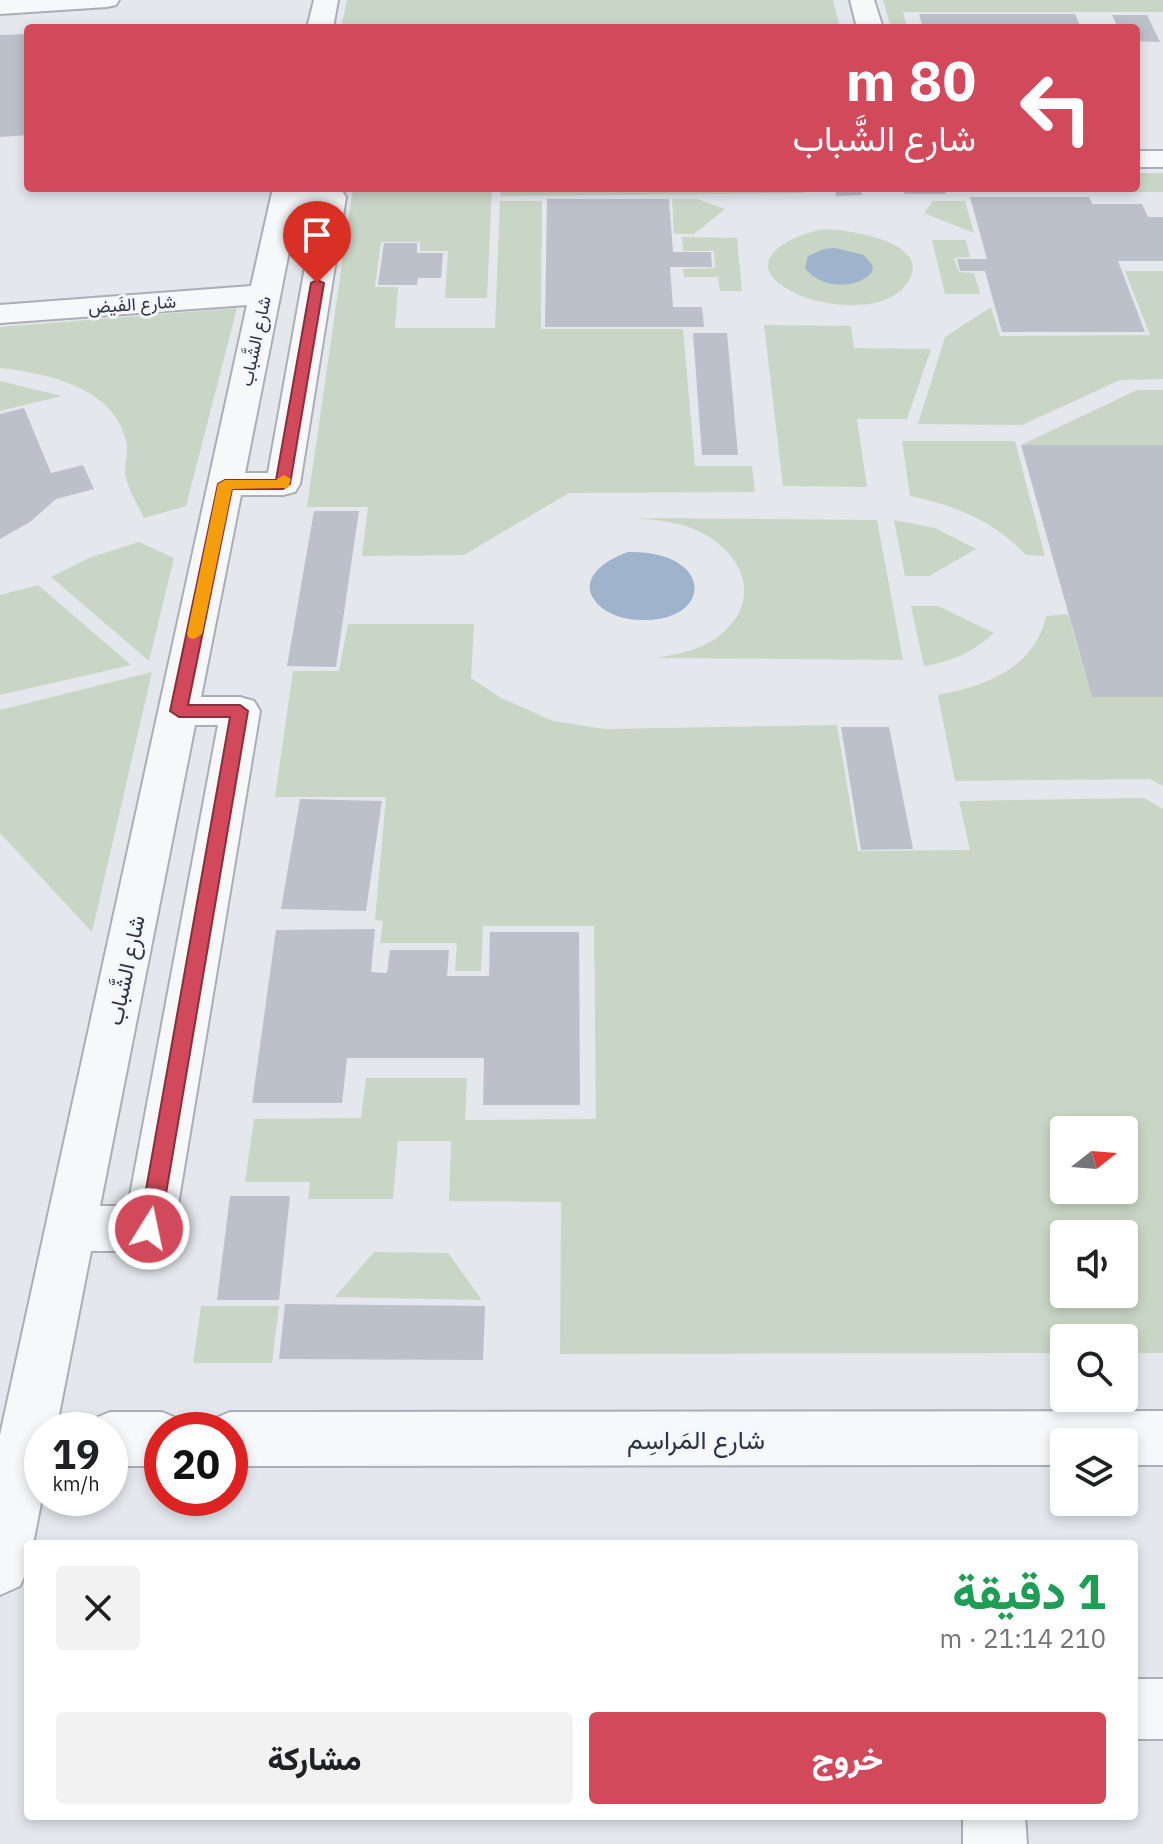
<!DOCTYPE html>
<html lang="ar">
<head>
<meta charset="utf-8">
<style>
	body { margin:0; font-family:"IBM Plex Sans",Vazirmatn,sans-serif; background:#f2f2f2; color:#202124; direction:rtl; height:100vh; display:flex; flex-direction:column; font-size:30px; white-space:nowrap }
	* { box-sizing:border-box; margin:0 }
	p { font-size:26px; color:#757577 }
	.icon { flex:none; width:44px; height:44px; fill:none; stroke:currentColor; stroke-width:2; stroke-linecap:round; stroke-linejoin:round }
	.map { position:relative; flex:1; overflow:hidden; direction:ltr }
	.details { position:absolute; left:24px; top:1540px; width:1114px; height:280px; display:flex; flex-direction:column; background:#fff; border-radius:8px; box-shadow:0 4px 12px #0003; direction:rtl }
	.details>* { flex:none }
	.guide { position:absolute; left:24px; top:24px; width:1116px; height:168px; border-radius:8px; box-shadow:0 4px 12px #0003; direction:rtl; background:#d1495b; color:#fff; overflow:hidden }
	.needle { width:52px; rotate:73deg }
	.controls { position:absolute; left:1050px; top:1116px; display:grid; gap:16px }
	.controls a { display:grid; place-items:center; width:88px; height:88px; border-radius:8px; background:#fff; box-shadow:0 4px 12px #0003; font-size:40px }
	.speed { position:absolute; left:24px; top:1412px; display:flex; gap:16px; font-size:40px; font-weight:700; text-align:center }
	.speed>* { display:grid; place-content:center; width:104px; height:104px; border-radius:50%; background:#fff; box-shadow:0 4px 12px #0003; line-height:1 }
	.speed small { font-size:20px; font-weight:400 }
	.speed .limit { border:12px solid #d22; background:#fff; color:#111 }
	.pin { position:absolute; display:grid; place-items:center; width:68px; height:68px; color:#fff; margin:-82px -34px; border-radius:50% 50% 50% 0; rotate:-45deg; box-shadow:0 0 8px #0007 }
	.pin .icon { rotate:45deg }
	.me { position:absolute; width:88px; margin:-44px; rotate:10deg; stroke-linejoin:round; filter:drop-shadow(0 0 6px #0008) }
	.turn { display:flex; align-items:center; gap:28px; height:168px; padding:0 32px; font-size:36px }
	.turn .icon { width:104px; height:104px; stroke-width:2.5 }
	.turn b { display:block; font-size:56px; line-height:68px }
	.round { display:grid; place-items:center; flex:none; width:84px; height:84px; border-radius:8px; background:#f2f2f2 }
	.overview { display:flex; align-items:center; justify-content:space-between; height:136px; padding:0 32px }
	h1 { font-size:48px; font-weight:800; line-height:60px; color:#1e9e55 }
	.cta { display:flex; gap:16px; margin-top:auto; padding:16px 32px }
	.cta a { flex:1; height:92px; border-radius:8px; background:#d1495b; color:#fff; font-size:32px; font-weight:800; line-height:92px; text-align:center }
	.cta a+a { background:#f2f2f2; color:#202124 }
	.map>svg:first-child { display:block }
	.green { fill:#c9d6c5; fill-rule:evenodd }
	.water { fill:#9fb4cc }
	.building { fill:#bbc0ca }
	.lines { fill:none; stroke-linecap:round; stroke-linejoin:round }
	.minor-casing { stroke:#a9aeb7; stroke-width:4 }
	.minor { fill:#f7f8fa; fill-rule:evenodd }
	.route { fill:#d1495b; stroke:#882f3b; stroke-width:2 }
	.slow { fill:#f59e0b }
	.labels { text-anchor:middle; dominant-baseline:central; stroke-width:6; stroke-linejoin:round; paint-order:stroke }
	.far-street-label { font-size:18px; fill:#2b3445; stroke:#f4f6f9 }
	.street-label { font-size:22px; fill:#2b3445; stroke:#f4f6f9 }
	.near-street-label { font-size:26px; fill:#2b3445; stroke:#f4f6f9 }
</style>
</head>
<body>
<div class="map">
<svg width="1163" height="1844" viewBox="0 0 1163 1844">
	<rect width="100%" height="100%" fill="#e4e7ec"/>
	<g class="green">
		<polygon points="347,0 833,0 840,28 341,28"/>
		<polygon points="883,0 1163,0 1163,12 903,12 907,28 891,28"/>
		<polygon points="1136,173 1163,173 1163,192 952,192 950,188 1136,188"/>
		<polygon points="353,188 492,188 487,298 445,298 448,251 420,251 420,242 381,242 375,287 398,287 395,328 495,328 500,201 542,201 541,329 683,329 695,466 752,466 755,492 569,493 464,555 362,556 368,507 307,507"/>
		<polygon points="501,188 804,188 805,193 500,196"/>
		<polygon points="672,199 697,199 725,209 694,234 674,234"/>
		<polygon points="933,201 965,201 974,233 924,213"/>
		<path d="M825,229C847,230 934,241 908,282C887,316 817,307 789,290C737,260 794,234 825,229Z"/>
		<polygon points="682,237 737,238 742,291 720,291 718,277 684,277 683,269 715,268 714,251 683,251"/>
		<polygon points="932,240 966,240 970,257 954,258 959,272 974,273 980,294 945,294"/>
		<polygon points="1125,271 1163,271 1163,379 1120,380 1022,425 918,424 945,337 991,307 1000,336 1150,335"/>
		<path d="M237,308L186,506L144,518C138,505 126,486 125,472C125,461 129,452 126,441C114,387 46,373 0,368V327Z"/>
		<polygon points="764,325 851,326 854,348 931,349 907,419 857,419 867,487 783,486"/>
		<polygon points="0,381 62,396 0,411"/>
		<polygon points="1137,390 1163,390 1163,445 1021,445"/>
		<path d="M902,441H1015L1045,556L1026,555C994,521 955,505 910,496Z"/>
		<path d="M636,518L877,520L903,660L657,658C678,654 702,650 720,635C762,602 745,555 702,533C682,522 658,520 636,518Z"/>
		<polygon points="894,520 935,528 976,549 929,576 905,576"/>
		<polygon points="139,542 174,558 149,661 51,577 89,558"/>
		<polygon points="38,585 131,665 0,695 0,595"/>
		<path d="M911,606H938L994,633C973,652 952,662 924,666Z"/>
		<path d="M1068,614L1092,697H1163V786L1150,779L955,781L938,695C985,686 1035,668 1046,616Z"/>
		<path d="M348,624H474L471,678L501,698L553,721L605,729L837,725L858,851L970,850L959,801L1144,798L1163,809V1353H1124V1338H1064V1353L560,1354L561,1202L449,1201L451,1141H398L393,1199H308L310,1182H245L254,1119L361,1118L366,1078H467L465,1120L596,1119L594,926H483L481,971H455L457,943H380L383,921L375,920L386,797H275L293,671H339ZM1064,1130H1124V1190H1064ZM1064,1234H1124V1294H1064Z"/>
		<polygon points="152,672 92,932 0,833 0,710"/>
		<polygon points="374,1252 448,1253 482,1300 335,1297"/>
		<polygon points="201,1306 279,1306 272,1363 193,1363"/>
	</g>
	<g class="water">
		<path d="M835,248L864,255L873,266L872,272C856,291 819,288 805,268L808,256L824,249Z"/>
		<path d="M628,552C714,550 715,622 641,620C627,620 612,616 601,607C573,582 604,560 628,552Z"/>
	</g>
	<g class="building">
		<polygon points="919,14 1075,14 1081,28 923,28"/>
		<polygon points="1112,15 1147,15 1160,42 1136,41 1136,28 1118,28"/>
		<polygon points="28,34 28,135 0,137 0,35"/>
		<polygon points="810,188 861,188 862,195 836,196 835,191 810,192"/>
		<polygon points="905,188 945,188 946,194 904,194"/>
		<polygon points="970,197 1089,197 1092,204 1142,204 1148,217 1163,217 1163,261 1118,261 1145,332 1002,332 985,271 960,271 957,259 987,259"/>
		<polygon points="547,199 669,199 673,252 711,252 712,267 670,267 673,307 702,307 704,327 545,327"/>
		<polygon points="384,243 417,243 417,253 443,253 441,278 418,278 417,285 378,285"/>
		<polygon points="693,333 727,333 738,455 702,455"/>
		<polygon points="24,408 51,473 83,465 94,489 56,499 30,522 0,539 0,414"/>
		<polygon points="1021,445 1163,445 1163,697 1092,697"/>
		<polygon points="314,511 359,511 336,667 287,666"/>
		<polygon points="841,727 889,727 913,849 861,850"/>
		<polygon points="300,799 382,801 366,911 281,909"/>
		<polygon points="375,929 371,972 387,973 390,950 449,950 447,976 489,976 490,932 579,932 580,1105 483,1105 484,1058 347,1058 342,1103 252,1103 276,930"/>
		<polygon points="230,1196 290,1196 279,1300 217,1300"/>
		<polygon points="285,1304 485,1306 483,1360 279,1359"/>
	</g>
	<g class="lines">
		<g class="minor-casing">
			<g id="minor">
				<polygon points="0,0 119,0 116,5 107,7 0,14"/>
				<polygon points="314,0 338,0 333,28 307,28"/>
				<polygon points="850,0 874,0 883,28 857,28"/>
				<rect x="1136" y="151" width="27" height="16"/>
				<path d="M273,188L342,191L346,197L300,484L295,492L283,495H241L201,697H240L254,701L260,711L174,1229L167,1245L149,1251H91L56,1430H42V1498L33,1544H28V1568L20,1586L0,1595V1435L247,305L0,323V305L251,286ZM298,206H316L268,473H245ZM195,725H218L128,1206H100Z"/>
				<polygon points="1163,1411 1163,1465 1124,1465 1124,1442 1064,1442 1064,1465 230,1466 230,1430 206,1430 211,1420 230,1412"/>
				<polygon points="110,1412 162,1412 181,1420 186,1430 162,1430 162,1466 110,1466 110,1430 86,1430 91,1420"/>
				<rect x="1134" y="1679" width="29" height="60"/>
				<polygon points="963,1816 1025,1816 1027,1844 963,1844"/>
			</g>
		</g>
		<use href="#minor" class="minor"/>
	</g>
	<polygon class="route" points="317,280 324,283 290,484 283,489 232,489 188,705 240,705 248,711 160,1229 157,1235 149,1238 142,1235 139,1229 230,717 179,717 170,711 218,484 225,480 276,480 311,283"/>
	<polygon class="slow" points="284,475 291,479 288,488 232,489 202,634 194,639 189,638 187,634 218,484 225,480 276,480"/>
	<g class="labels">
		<g class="far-street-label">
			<text transform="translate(132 304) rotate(-4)">شارع الفَيض</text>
			<text transform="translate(255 341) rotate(-78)">شارع الشَّباب</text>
		</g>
		<g class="street-label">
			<text transform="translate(125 970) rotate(-78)">شارع الشَّباب</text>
		</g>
		<g class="near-street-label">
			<text x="696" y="1439">شارع المَراسِم</text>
		</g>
	</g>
</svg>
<div class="controls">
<a><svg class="needle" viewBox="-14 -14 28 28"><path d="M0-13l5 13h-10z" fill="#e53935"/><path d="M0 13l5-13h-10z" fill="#757577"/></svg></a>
<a><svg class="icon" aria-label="sound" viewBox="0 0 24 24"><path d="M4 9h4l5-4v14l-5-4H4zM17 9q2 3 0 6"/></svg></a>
<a><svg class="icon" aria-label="search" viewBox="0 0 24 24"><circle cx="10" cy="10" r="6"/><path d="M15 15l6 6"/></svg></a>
<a><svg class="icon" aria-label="layers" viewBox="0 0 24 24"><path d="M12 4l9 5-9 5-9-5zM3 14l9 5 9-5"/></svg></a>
</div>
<div class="speed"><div>19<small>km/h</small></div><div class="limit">20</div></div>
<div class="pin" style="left:317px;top:283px;background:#d93025"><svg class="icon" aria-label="arrive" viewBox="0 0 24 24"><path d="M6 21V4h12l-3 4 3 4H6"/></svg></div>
<svg class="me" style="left:149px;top:1229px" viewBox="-20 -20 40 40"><circle r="17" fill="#d1495b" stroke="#fff" stroke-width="3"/><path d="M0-11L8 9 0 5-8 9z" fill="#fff"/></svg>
<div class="guide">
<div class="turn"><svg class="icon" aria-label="left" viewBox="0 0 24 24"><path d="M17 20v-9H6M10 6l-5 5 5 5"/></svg><div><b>80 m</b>شارع الشَّباب</div></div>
</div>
<section class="details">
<div class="overview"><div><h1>1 دقيقة</h1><p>210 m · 21:14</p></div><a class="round"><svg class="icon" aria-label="close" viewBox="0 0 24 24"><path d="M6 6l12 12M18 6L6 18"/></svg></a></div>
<div class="cta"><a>خروج</a><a>مشاركة</a></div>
</section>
</div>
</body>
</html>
